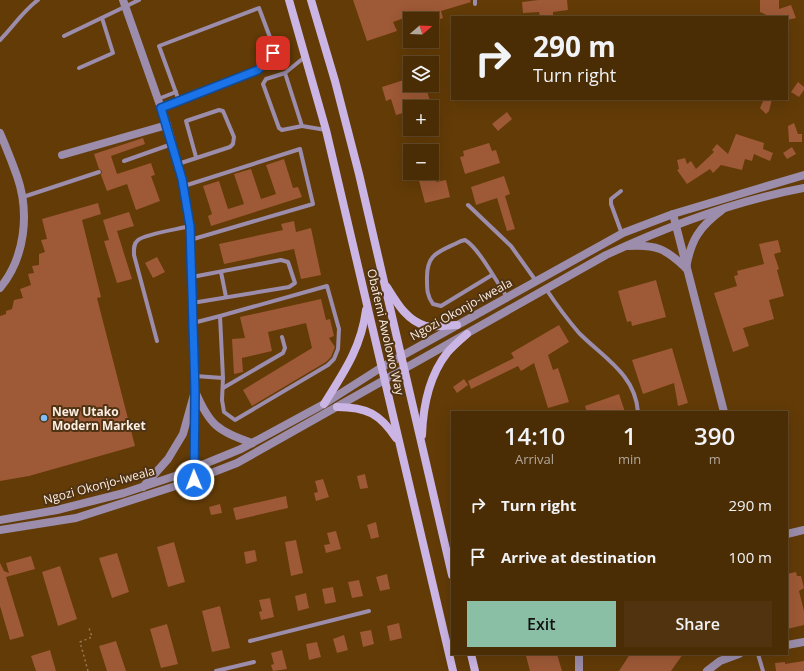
<!DOCTYPE html>
<html lang="en">
<head>
<meta charset="utf-8">
<style>
	body { margin:0; font-family:"Open Sans",sans-serif; background:#51340f; color:#f1f3f6; height:100vh; display:flex; flex-direction:column; font-size:15px; white-space:nowrap }
	* { box-sizing:border-box; margin:0 }
	p { font-size:13px; color:#b2a79a }
	.icon { flex:none; width:22px; height:22px; fill:none; stroke:currentColor; stroke-width:2; stroke-linecap:round; stroke-linejoin:round }
	.map { position:relative; flex:1; overflow:hidden }
	.drawer { position:absolute; left:451px; top:411px; width:337px; height:244px; display:flex; flex-direction:column; background:#4a2c05; border-radius:0px; box-shadow:0 4px 16px #0002,0 0 0 1px #614827 }
	.drawer>* { flex:none }
	.hud { position:absolute; left:451px; top:16px; width:337px; height:84px; border-radius:0px; box-shadow:0 4px 16px #0002,0 0 0 1px #614827; background:#4a2c05; color:#f1f3f6; overflow:hidden }
	.needle { width:26px; rotate:71deg }
	.controls { position:absolute; left:403px; top:12px; display:grid; gap:8px }
	.controls a { display:grid; place-items:center; width:36px; height:36px; border-radius:0px; background:#4a2c05; box-shadow:0 4px 16px #0002,0 0 0 1px #614827; font-size:20px }
	.pin { position:absolute; display:grid; place-items:center; width:34px; height:34px; color:#fff; margin:-17px; border-radius:8px; box-shadow:0 2px 6px #0006 }
	.me { position:absolute; width:44px; margin:-22px; rotate:359deg; stroke-linejoin:round; filter:drop-shadow(0 0 3px #0008) }
	.turn { display:flex; align-items:center; gap:14px; height:84px; padding:0 16px; font-size:18px }
	.turn .icon { width:52px; height:52px; stroke-width:2.5 }
	.turn b { display:block; font-size:28px; line-height:34px }
	.eta { display:flex; justify-content:space-evenly; align-items:center; height:68px; text-align:center }
	.eta b { font-size:24px; font-weight:600; line-height:28px }
	.cta { display:flex; gap:8px; margin-top:auto; padding:8px 16px }
	.cta a { flex:1; height:46px; border-radius:0px; background:#8abfa5; color:#111; font-size:16px; font-weight:600; line-height:46px; text-align:center }
	.cta a+a { background:#51340f; color:#f1f3f6 }
	ul { padding:0; list-style:none }
	li { display:flex; align-items:center; gap:12px; height:52px; padding:0 16px }
	li div { flex:1 }
	li b { display:block; font-size:15px }
	li em { font-style:normal }
	.map>svg:first-child { display:block }
	.building { fill:#9e5936 }
	.lines { fill:none; stroke-linecap:round; stroke-linejoin:round }
	.path { stroke:#977953; stroke-width:1.5; stroke-dasharray:2 3; stroke-linecap:butt }
	.service { stroke:#9b8dab; stroke-width:4 }
	.minor { stroke:#9b8dab; stroke-width:8 }
	.tertiary { stroke:#9b8dab; stroke-width:8 }
	.secondary { stroke:#cbb5e4; stroke-width:8 }
	.route-casing { stroke:#114b97; stroke-width:10 }
	.route { stroke:#1a73e8; stroke-width:7 }
	.poi-dot { fill:#7cbef9; stroke:#503313; stroke-width:1.5 }
	.labels { text-anchor:middle; dominant-baseline:central; stroke-width:4; stroke-linejoin:round; paint-order:stroke }
	.street-label { font-size:12px; fill:#fbeee2; stroke:#503313 }
	.poi-label { font-size:12px; font-weight:bold; fill:#fbeee2; stroke:#503313; text-anchor:start }
</style>
</head>
<body>
<div class="map">
<svg width="804" height="671" viewBox="0 0 804 671">
	<rect width="100%" height="100%" fill="#623b07"/>
	<g class="building">
		<polygon points="353,0 470,0 471,2 441,11 443,18 432,22 432,19 408,19 407,17 393,22 397,31 367,41"/>
		<polygon points="538,0 567,0 568,10 553,12 553,17 540,17 539,12 523,13 522,2"/>
		<polygon points="760,0 779,0 779,9 791,5 796,18 787,20 787,17 771,17 760,12"/>
		<polygon points="410,78 410,85 425,85 431,104 422,107 410,107 410,111 396,115 391,99 386,101 382,87"/>
		<polygon points="798,82 804,87 804,90 799,97 791,92"/>
		<polygon points="764,99 772,99 769,111 766,114 760,108"/>
		<polygon points="507,112 512,119 498,131 492,124"/>
		<polygon points="794,123 798,134 802,134 802,142 789,142 788,126"/>
		<polygon points="736,134 764,143 763,149 773,153 770,161 754,154 752,161 745,159 742,170 721,165 713,173 710,169 687,184 677,170 679,169 677,160 685,158 687,164 691,161 696,169 714,152 712,150 717,144 728,154"/>
		<polygon points="143,138 145,144 111,156 117,174 151,163 155,175 151,176 160,201 136,210 127,184 107,191 101,175 102,171 99,169 94,154"/>
		<polygon points="489,143 492,151 496,150 500,163 465,174 460,157 464,156 463,151"/>
		<polygon points="792,147 796,154 787,159 783,153"/>
		<polygon points="284,159 293,188 298,187 302,197 211,226 208,216 212,214 203,186 219,181 228,209 244,204 234,174 251,169 261,199 276,194 266,165"/>
		<polygon points="417,173 434,173 436,182 446,180 450,197 425,203"/>
		<polygon points="504,176 510,194 505,196 515,229 507,231 497,198 476,205 471,187"/>
		<polygon points="98,203 101,214 82,220 101,297 97,298 135,446 29,476 0,481 0,316 6,314 6,311 12,309 14,300 23,298 20,289 31,285 28,274 34,273 32,266 39,265 39,254 45,252 41,240 47,239 42,219"/>
		<polygon points="129,212 134,226 117,231 132,279 117,283 104,241 109,240 103,220"/>
		<polygon points="294,221 296,232 311,228 321,275 301,279 294,249 224,264 219,244 283,230 281,224"/>
		<polygon points="778,240 781,252 774,254 779,269 777,270 784,296 769,300 774,319 743,328 749,346 733,352 714,293 737,286 734,276 738,275 737,271 764,264 759,244"/>
		<polygon points="157,257 165,272 153,278 145,263"/>
		<polygon points="656,280 666,317 632,326 631,321 627,322 618,291"/>
		<polygon points="321,299 326,320 330,319 334,336 329,338 335,347 331,357 326,362 252,406 243,390 312,348 306,323 268,332 272,351 242,358 243,372 234,374 232,339 245,338 240,317"/>
		<polygon points="559,325 569,342 548,355 553,370 558,368 569,402 548,408 534,363 521,371 518,366 471,389 468,381 514,358 511,353"/>
		<polygon points="672,348 688,403 678,406 674,383 643,394 632,360"/>
		<polygon points="464,379 468,385 457,393 453,387"/>
		<polygon points="619,394 625,412 587,412 585,406"/>
		<polygon points="365,474 368,488 360,489 357,476"/>
		<polygon points="323,479 329,497 316,501 314,493 318,492 315,481"/>
		<polygon points="286,496 288,508 236,520 233,508"/>
		<polygon points="220,504 222,513 211,515 209,507"/>
		<polygon points="376,522 379,537 371,539 367,525"/>
		<polygon points="336,531 341,549 326,553 324,545 330,544 327,533"/>
		<polygon points="296,540 303,573 291,576 285,542"/>
		<polygon points="174,542 185,582 168,587 157,547"/>
		<polygon points="255,550 257,561 246,564 244,552"/>
		<polygon points="117,553 129,592 112,598 99,558"/>
		<polygon points="31,556 35,569 6,577 24,636 10,640 0,606 0,563 4,571 9,573 6,563"/>
		<polygon points="60,566 77,619 58,626 42,572"/>
		<polygon points="796,572 797,576 801,576 804,588 799,591 804,611 804,625 787,629 787,574"/>
		<polygon points="387,574 390,589 380,591 376,577"/>
		<polygon points="359,580 363,596 352,598 348,582"/>
		<polygon points="333,587 336,602 325,604 322,589"/>
		<polygon points="306,593 309,608 298,611 295,596"/>
		<polygon points="270,598 274,617 261,620 259,612 262,611 259,600"/>
		<polygon points="220,606 230,648 212,652 202,611"/>
		<polygon points="399,623 402,638 390,641 387,626"/>
		<polygon points="167,624 178,664 161,668 150,629"/>
		<polygon points="371,630 374,644 363,647 360,632"/>
		<polygon points="344,635 348,650 337,653 333,639"/>
		<polygon points="116,641 126,671 107,671 99,646"/>
		<polygon points="317,642 321,657 309,660 306,644"/>
		<polygon points="50,650 56,671 36,671 31,656"/>
		<polygon points="282,650 287,669 273,671 271,665 274,664 271,653"/>
		<polygon points="532,654 543,654 544,656 557,654 562,671 530,671 526,656"/>
		<polygon points="630,654 683,654 671,671 619,671"/>
		<polygon points="804,661 804,671 776,671 775,663 785,662 785,664"/>
	</g>
	<g class="lines">
		<polyline class="path" points="88,671 80,642 92,637 89,628"/>
		<g class="service">
			<polyline points="475,0 475,4"/>
			<polyline points="64,36 139,0"/>
			<path d="M0,40C13,27 23,11 38,0"/>
			<polyline points="306,56 285,73 302,126 326,130"/>
			<polyline points="79,68 113,53 102,18"/>
			<polyline points="285,73 266,79 263,84 279,128 282,130 302,126"/>
			<polyline points="158,99 176,92"/>
			<path d="M161,108L174,104L258,71C265,64 273,58 274,48L259,8L159,46L179,101"/>
			<polyline points="124,161 172,144"/>
			<polyline points="178,164 230,147 233,144 234,137 223,111 219,110 186,121 196,157"/>
			<polyline points="184,186 300,149 313,204 190,240"/>
			<polyline points="621,191 611,199 611,204 622,234"/>
			<polyline points="23,197 99,172"/>
			<polyline points="468,205 511,246 536,281"/>
			<polyline points="221,272 226,297"/>
			<path d="M492,275L441,306L433,304C427,296 427,289 427,280C426,252 440,252 461,241L465,240C479,248 497,283 507,297"/>
			<polyline points="192,277 281,260 288,262 295,283 289,287 192,303"/>
			<path d="M546,289C556,304 567,319 579,333C604,358 635,374 638,412"/>
			<polyline points="220,316 327,286 339,329 338,349 334,359 328,365 235,420 224,412 222,400 223,378"/>
			<polyline points="193,323 220,316 223,378 195,376"/>
			<path d="M157,341L134,255C134,250 133,244 138,240C145,234 179,229 190,226"/>
			<polyline points="223,388 283,353 285,348 282,337"/>
			<polyline points="250,641 369,611"/>
			<polyline points="758,654 763,671"/>
			<polyline points="216,671 254,662"/>
		</g>
		<g class="minor">
			<polyline points="123,0 167,125 182,179 190,226 195,391 194,480"/>
			<path d="M0,133C6,147 12,162 17,176C30,213 25,258 0,288"/>
			<polyline points="62,155 167,125"/>
			<polyline points="673,214 724,412"/>
			<polyline points="787,534 804,530"/>
			<polyline points="787,645 804,642"/>
			<polyline points="579,654 579,671"/>
			<polyline points="707,671 720,661 739,654"/>
		</g>
		<g class="tertiary">
			<path d="M628,246C656,244 666,249 686,268"/>
			<path d="M686,268C691,240 699,227 722,210"/>
			<path d="M195,391C210,426 217,430 252,443"/>
			<polyline points="143,487 168,459 183,434 195,391"/>
			<polyline points="0,520 57,510 124,493 175,476 241,449 324,404 382,367 623,233 673,214 804,175"/>
			<path d="M0,530L76,518L188,482L237,463L606,255C670,225 734,201 804,188"/>
		</g>
		<g class="secondary">
			<polyline points="289,0 326,130 453,671"/>
			<polyline points="311,0 335,81 359,174 452,575"/>
			<path d="M387,287C397,303 407,321 426,326C435,328 447,325 457,325"/>
			<path d="M324,404C344,372 361,348 366,310"/>
			<path d="M337,407C367,407 380,414 396,438"/>
			<path d="M422,435C423,408 429,376 447,353C453,346 460,340 467,334"/>
			<polyline points="471,654 475,671"/>
		</g>
	</g>
	<g class="lines">
		<g class="route-casing">
			<polyline id="route" points="194,480 195,391 190,226 182,179 161,108 258,70 273,53"/>
		</g>
		<use href="#route" class="route"/>
	</g>
	<circle class="poi-dot" cx="44" cy="418" r="4"/>
	<g class="labels">
		<g class="street-label">
			<text transform="translate(461 309) rotate(-29)">Ngozi Okonjo-Iweala</text>
			<text transform="translate(386 332) rotate(77)">Obafemi Awolowo Way</text>
			<text transform="translate(99 485) rotate(-15)">Ngozi Okonjo-Iweala</text>
		</g>
		<g class="poi-label">
			<text x="52" y="411">New Utako<tspan x="52" dy="14">Modern Market</tspan></text>
		</g>
	</g>
</svg>
<div class="controls">
<a><svg class="needle" viewBox="-14 -14 28 28"><path d="M0-13l5 13h-10z" fill="#e53935"/><path d="M0 13l5-13h-10z" fill="#b2a79a"/></svg></a>
<a><svg class="icon" aria-label="layers" viewBox="0 0 24 24"><path d="M12 4l9 5-9 5-9-5zM3 14l9 5 9-5"/></svg></a>
<a>+</a>
<a>−</a>
</div>
<div class="pin" style="left:273px;top:53px;background:#d93025"><svg class="icon" aria-label="arrive" viewBox="0 0 24 24"><path d="M6 21V4h12l-3 4 3 4H6"/></svg></div>
<svg class="me" style="left:194px;top:480px" viewBox="-20 -20 40 40"><circle r="17" fill="#1a73e8" stroke="#fff" stroke-width="3"/><path d="M0-11L8 9 0 5-8 9z" fill="#fff"/></svg>
<div class="hud">
<div class="turn"><svg class="icon" aria-label="right" viewBox="0 0 24 24"><path d="M7 20v-9h11M14 6l5 5-5 5"/></svg><div><b>290 m</b>Turn right</div></div>
</div>
<section class="drawer">
<div class="eta">
<div><b>14:10</b><p>Arrival</p></div>
<div><b>1</b><p>min</p></div>
<div><b>390</b><p>m</p></div>
</div>
<ul>
<li><svg class="icon" aria-label="right" viewBox="0 0 24 24"><path d="M7 20v-9h11M14 6l5 5-5 5"/></svg><div><b>Turn right</b></div><em>290 m</em></li>
<li><svg class="icon" aria-label="arrive" viewBox="0 0 24 24"><path d="M6 21V4h12l-3 4 3 4H6"/></svg><div><b>Arrive at destination</b></div><em>100 m</em></li>
</ul>
<div class="cta"><a>Exit</a><a>Share</a></div>
</section>
</div>
</body>
</html>
